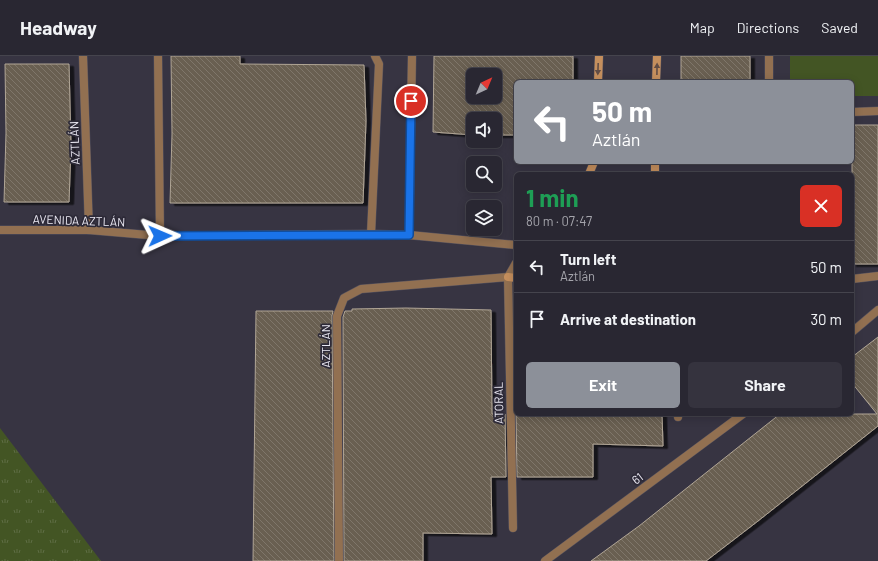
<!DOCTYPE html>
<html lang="en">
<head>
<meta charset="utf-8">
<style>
	body { margin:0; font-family:Barlow,sans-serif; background:#35333e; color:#f1f3f6; height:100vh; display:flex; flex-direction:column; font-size:15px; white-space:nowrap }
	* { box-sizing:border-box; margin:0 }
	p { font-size:13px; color:#a5a5ac }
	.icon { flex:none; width:22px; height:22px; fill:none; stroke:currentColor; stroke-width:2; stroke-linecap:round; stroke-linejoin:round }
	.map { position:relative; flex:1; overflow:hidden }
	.panel { position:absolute; left:514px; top:116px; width:340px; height:244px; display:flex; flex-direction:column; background:#292732; border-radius:6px; box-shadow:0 2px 10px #0003,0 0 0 1px #45444d }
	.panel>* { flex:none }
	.hud { position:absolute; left:514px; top:24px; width:340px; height:84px; border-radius:6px; box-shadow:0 2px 10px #0003,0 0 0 1px #45444d; background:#8c9099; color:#fff; overflow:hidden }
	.needle { width:26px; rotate:44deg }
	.buttons { position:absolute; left:466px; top:12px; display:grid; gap:8px }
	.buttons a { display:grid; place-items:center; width:36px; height:36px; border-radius:6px; background:#292732; box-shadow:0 2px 10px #0003,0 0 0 1px #45444d; font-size:20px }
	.pin { position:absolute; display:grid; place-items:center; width:34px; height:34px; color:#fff; margin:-17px; border:2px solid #fff; border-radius:50%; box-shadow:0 1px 4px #0007 }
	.me { position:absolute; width:44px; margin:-22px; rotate:89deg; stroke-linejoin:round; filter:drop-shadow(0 0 3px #0008) }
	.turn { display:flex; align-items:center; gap:14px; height:84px; padding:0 12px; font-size:18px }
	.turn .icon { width:52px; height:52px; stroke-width:2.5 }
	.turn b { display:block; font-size:28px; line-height:34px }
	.round { display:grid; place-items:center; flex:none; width:42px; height:42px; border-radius:6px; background:#35333e }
	.headline { display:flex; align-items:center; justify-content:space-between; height:68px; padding:0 12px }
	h1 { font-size:24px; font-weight:700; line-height:30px; color:#1e9e55 }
	.action { display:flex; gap:8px; margin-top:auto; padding:8px 12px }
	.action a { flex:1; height:46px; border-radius:6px; background:#8c9099; color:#fff; font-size:16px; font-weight:700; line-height:46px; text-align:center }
	.action a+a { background:#35333e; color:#f1f3f6 }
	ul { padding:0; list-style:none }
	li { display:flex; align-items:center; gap:12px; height:52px; padding:0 12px; border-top:1px solid #45444d }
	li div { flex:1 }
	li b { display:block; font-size:15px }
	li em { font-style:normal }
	header { display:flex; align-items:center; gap:24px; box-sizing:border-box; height:56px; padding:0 20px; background:#292732; border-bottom:1px solid #45444d }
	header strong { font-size:19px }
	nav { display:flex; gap:22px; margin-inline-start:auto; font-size:14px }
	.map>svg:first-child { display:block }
	.grass { fill:url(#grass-tufts) }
	.park { fill:#435524 }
	.building { fill:url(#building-back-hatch); stroke:#b1a696; fill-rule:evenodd; filter:url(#shadow) }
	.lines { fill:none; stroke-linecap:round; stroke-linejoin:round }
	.street-casing { stroke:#54515e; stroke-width:9 }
	.secondary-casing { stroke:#54515e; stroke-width:9 }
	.street { stroke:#927051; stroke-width:8 }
	.secondary { stroke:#c58f5d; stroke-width:8 }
	.oneway { fill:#624d45 }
	.route-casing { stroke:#114b97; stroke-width:10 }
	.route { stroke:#1a73e8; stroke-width:7 }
	.labels { text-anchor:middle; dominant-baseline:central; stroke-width:3.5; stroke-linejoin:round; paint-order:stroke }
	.street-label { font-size:12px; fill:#ebe9f3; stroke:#2d2a38 }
</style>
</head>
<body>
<header>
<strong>Headway</strong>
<nav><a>Map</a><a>Directions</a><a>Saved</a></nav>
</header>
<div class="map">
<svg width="878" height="505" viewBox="0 0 878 505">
	<defs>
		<pattern id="grass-tufts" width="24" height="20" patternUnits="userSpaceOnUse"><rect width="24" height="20" fill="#435524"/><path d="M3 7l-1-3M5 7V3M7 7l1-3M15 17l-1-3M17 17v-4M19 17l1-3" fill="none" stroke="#5e6d44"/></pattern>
		<pattern id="building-back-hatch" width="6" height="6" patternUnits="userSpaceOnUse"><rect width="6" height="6" fill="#695f51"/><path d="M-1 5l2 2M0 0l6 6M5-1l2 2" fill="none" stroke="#7f766a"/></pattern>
		<filter id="shadow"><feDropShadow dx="4.5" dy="2.5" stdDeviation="0" flood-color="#0009"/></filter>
	</defs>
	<rect width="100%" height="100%" fill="#373442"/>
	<polygon class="grass" points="0,372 101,505 0,505"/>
	<polygon class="park" points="790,0 878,0 878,40 852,40 852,26 790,26"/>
	<g class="building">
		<polygon points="171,0 240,0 240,8 364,9 366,65 363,147 170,147 172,78"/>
		<path d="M434,0H573V26H516V79H495V63H473V79L433,76ZM473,19H495V41H473Z"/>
		<rect x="681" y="0" width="69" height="26"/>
		<polygon points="5,8 69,8 71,90 69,146 4,146 6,77"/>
		<rect x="852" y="69" width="26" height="139"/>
		<polygon points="406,252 491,254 492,358 505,358 506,421 491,421 492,478 423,477 423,505 344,505 343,261 345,255 352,255 352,253"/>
		<polygon points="256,255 333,255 332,260 334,505 253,505"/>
		<polygon points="878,281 878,370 758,465 706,505 591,505 639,470 780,358 877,358 852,327 852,301"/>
		<polygon points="516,358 662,358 663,390 593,388 593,421 517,421"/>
	</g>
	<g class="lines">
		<g class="street-casing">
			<g id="street">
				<polyline points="83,0 89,174"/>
				<polyline points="158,0 160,180"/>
				<polyline points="769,26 769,0"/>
				<polyline points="852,56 878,55"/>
				<polyline points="0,174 89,174 160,180 371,178 409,179 516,189"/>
				<polyline points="371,178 379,8 375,0"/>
				<polyline points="409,179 412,0"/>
				<polyline points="508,221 513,472"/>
				<polyline points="508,221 516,207"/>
				<polyline points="852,223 878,220"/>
				<polyline points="852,276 878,254"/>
				<polyline points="678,358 678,361"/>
				<polyline points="339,505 337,260 344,242 361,233 508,221"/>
				<polyline points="545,505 743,358"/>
			</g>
		</g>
		<g class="secondary-casing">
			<g id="secondary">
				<polyline points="598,26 599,0"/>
				<polyline points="656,26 657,0"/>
				<polyline points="589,118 594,106"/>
				<polyline points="655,118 655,106"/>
				<polyline points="508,221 516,222"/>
			</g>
		</g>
		<use href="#street" class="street"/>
		<use href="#secondary" class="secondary"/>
	</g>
	<defs><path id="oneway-solid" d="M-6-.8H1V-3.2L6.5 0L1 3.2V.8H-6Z"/></defs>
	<g class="oneway">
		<use href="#oneway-solid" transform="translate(598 13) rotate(92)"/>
		<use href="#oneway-solid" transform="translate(657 13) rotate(-89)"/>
	</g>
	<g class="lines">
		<g class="route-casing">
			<polyline id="route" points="160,180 409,179 411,45"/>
		</g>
		<use href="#route" class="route"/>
	</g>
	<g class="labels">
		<g class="street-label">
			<text transform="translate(74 87) rotate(-92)">AZTLÁN</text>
			<text transform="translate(79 164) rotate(2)">AVENIDA AZTLÁN</text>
			<text transform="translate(325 290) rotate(-90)">AZTLÁN</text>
			<text transform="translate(498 347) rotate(-91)">ATORAL</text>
			<text transform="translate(637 422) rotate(-37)">61</text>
		</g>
	</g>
</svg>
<div class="buttons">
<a><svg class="needle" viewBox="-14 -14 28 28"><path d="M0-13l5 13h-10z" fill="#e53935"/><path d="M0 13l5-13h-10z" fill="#a5a5ac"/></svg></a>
<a><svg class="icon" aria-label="sound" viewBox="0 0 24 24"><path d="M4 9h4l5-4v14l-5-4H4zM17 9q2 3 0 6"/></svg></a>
<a><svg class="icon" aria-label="search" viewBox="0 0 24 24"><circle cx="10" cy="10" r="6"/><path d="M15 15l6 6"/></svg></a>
<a><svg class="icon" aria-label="layers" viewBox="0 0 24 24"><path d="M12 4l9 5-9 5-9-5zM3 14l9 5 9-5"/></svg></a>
</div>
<div class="pin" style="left:411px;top:45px;background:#d93025"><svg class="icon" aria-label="arrive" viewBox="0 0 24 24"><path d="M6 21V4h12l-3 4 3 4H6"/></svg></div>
<svg class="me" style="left:160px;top:180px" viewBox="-20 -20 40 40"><path d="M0-17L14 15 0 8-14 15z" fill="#1a73e8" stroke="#fff" stroke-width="4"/></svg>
<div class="hud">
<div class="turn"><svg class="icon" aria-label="left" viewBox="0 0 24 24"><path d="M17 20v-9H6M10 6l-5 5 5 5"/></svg><div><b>50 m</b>Aztlán</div></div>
</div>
<section class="panel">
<div class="headline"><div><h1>1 min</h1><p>80 m · 07:47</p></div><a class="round" style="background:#d93025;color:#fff"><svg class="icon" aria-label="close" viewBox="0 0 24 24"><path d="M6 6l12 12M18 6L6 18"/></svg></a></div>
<ul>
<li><svg class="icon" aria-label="left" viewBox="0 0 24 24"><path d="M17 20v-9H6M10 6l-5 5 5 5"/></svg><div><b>Turn left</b><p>Aztlán</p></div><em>50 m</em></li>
<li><svg class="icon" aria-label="arrive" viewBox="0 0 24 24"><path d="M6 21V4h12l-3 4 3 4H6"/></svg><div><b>Arrive at destination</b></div><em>30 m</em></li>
</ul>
<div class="action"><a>Exit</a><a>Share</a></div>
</section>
</div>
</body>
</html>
